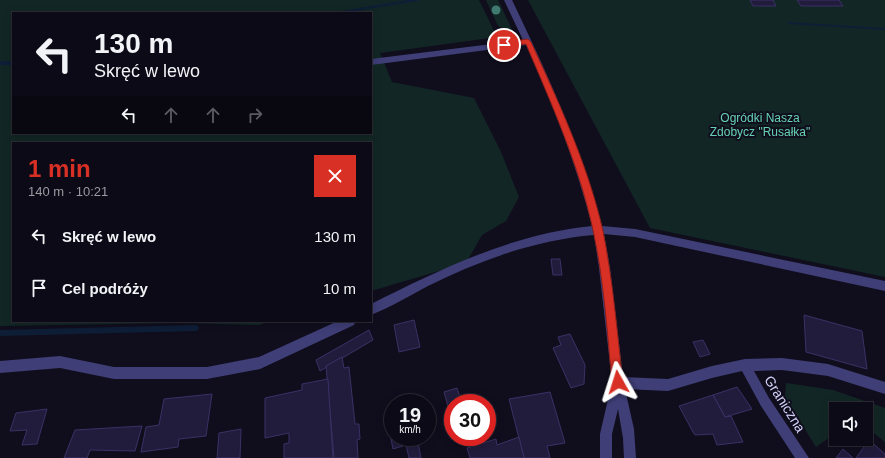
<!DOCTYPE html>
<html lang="pl">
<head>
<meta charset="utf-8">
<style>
	body { margin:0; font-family:Arial,sans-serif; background:#15131f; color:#f1f3f6; height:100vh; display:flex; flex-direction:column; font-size:15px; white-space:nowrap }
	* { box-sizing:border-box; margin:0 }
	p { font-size:13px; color:#9a9aa1 }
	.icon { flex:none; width:22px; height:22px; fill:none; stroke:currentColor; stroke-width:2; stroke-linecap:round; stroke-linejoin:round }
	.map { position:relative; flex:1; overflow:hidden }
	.details { position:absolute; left:12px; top:142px; width:360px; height:180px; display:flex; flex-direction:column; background:#0c0a16; border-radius:0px; box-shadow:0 2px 10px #0003,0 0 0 1px #2c2b35 }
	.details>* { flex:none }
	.banner { position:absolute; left:12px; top:12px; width:360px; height:122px; border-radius:0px; box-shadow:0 2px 10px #0003,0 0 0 1px #2c2b35; background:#0c0a16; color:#f1f3f6; overflow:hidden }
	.buttons { position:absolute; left:829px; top:402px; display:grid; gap:8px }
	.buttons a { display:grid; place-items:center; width:44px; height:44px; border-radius:0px; background:#0c0a16; box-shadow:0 2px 10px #0003,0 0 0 1px #2c2b35; font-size:20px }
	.speed { position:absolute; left:384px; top:394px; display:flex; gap:8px; font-size:20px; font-weight:700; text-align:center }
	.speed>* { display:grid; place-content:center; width:52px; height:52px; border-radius:50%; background:#0c0a16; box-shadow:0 2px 10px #0003,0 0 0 1px #2c2b35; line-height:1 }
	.speed small { font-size:10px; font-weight:400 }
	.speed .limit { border:6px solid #d22; background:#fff; color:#111 }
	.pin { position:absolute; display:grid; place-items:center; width:34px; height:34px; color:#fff; margin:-17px; border:2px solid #fff; border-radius:50%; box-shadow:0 1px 4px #0007 }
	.me { position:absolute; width:44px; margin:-22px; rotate:354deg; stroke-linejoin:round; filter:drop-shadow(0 0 3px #0008) }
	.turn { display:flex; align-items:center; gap:14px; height:84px; padding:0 16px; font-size:18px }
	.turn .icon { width:52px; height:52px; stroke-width:2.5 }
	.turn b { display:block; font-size:28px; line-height:34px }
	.lanes { display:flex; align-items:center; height:38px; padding:0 16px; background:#0003; justify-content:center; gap:20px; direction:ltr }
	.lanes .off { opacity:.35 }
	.round { display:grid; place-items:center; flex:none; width:42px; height:42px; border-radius:0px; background:#15131f }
	.headline { display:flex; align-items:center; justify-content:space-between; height:68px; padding:0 16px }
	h1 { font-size:24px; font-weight:700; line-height:30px; color:#d93025 }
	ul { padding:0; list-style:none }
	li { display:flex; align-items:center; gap:12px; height:52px; padding:0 16px }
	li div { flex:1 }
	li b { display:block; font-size:15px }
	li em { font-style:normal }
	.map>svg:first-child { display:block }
	.green { fill:#122725; fill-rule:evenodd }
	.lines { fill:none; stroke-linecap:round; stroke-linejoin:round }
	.stream { fill:#0e1e37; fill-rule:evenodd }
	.building { fill:#221c3c; stroke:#3a3166 }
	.minor { fill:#3f3e77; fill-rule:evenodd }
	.tree { fill:#3f796f }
	.route { fill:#d93025; stroke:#8d1f18 }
	.labels { text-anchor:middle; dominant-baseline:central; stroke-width:4; stroke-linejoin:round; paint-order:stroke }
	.park-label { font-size:12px; fill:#65d1b2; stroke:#100e1d }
	.near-street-label { font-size:14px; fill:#d3d0fa; stroke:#100e1d }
</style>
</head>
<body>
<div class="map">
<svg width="885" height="458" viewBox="0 0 885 458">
	<rect width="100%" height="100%" fill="#100e1d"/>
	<g class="green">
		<path d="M0,0H479L497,37L380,53L392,82L474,98L501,152L519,197L506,221L482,235L466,263L371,291V143H13V321H272L259,325L178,323L0,326ZM13,13H371V133H13Z"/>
		<polygon points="486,0 498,0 516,38 508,39 502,28 498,26"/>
		<polygon points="528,0 885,0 885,277 650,228"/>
		<polygon points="786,383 833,390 885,408 885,442 866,427 866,409 836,409 836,433 816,447 785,397"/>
	</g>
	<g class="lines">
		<g class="stream">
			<polygon points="408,0 419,0 417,1 344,13 333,13 335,12"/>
			<polygon points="787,22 885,28 885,30 789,24 787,23"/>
			<rect x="0" y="61" width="13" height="4"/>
			<polygon points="196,325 198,326 199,328 198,330 196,331 0,336 0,330"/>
		</g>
	</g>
	<g class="building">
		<polygon points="750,0 773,0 776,6 753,6"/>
		<polygon points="797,0 839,0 843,6 801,6"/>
		<polygon points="551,259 560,259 562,275 553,275"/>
		<polygon points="804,315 862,331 867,369 806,352"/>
		<polygon points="414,320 420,347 399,352 394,325"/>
		<polygon points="369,330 373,340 320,371 316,360"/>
		<polygon points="570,334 585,365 584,384 571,388 553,348 561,345 558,337"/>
		<polygon points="703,340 710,354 700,357 693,342"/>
		<polygon points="342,357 344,368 349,367 355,424 359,424 360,439 357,440 358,458 334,458 326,366"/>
		<polygon points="328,379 333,458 284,458 284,444 289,443 289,433 265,438 265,398 302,390 302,384"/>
		<polygon points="737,387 752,409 725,417 713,395"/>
		<polygon points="457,388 462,403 453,403 453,424 444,392"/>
		<polygon points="550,392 565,443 547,446 550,458 524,458 509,399"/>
		<polygon points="212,394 206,436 179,439 178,447 141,452 146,427 159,425 164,399"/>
		<polygon points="713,395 725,417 731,416 743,442 717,445 713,434 695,435 693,432 679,406"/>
		<polygon points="47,409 37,444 22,445 27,430 10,431 16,413"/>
		<polygon points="393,419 393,437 417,437 421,458 409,458 406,445 393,449 387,420"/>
		<polygon points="142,426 135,451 90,450 87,458 64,458 75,430"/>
		<polygon points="241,429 240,458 217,458 219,433"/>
		<polygon points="519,437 524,458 470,458 467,448 496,439 497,445"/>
		<polygon points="869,440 885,454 885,458 856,458"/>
		<polygon points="843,449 853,458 836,458"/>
	</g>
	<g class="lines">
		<g class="minor">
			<path d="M504,0H512C547,73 581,147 602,226L635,229L885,281V291L635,237L604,234L610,268L623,377L668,379L712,366L745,359L782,358L828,364L885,382V394L828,376L782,370L754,371L769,398L809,458H795L761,406L742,371L712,378L668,391L625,389L634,429L636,458H624L623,438L618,409L612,434V458H600V434L612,382L599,268L594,235C535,240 481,260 428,286C409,296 391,307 371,315V304C441,269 512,234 592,226C576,163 553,104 526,45L371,65V59L523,40Z"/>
			<polygon points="338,321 356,321 354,325 260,369 207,379 114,379 60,368 0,373 0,361 60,356 114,367 207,367 259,357"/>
		</g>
	</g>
	<circle class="tree" cx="496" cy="10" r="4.5"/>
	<path class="route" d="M528,39L531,42C559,103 588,165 603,231C613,281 617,332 623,382L621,385L618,387L614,385L612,382C607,331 604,280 593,230C579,165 552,105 526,44L504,47L500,45L504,42Z"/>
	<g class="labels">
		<g class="park-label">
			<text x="760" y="118">Ogródki Nasza<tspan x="760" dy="14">Zdobycz "Rusałka"</tspan></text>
		</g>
		<g class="near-street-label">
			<text transform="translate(785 404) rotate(58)">Graniczna</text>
		</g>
	</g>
</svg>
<div class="buttons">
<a><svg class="icon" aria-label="sound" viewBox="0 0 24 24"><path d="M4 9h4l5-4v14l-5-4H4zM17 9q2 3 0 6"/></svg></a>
</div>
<div class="speed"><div>19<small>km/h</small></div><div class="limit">30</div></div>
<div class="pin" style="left:504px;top:45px;background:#d93025"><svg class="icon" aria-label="arrive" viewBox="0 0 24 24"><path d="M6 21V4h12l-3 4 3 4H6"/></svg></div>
<svg class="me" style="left:618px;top:382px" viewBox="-20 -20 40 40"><path d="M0-17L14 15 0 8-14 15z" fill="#d93025" stroke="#fff" stroke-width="4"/></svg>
<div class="banner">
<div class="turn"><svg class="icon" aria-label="left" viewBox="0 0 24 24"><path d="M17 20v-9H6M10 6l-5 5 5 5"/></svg><div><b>130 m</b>Skręć w lewo</div></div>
<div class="lanes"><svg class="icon" aria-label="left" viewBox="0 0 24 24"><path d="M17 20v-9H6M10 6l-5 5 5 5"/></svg><svg class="icon off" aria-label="ahead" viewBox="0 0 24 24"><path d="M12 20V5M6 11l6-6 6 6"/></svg><svg class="icon off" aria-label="ahead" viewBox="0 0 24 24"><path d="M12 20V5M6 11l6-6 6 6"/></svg><svg class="icon off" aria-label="right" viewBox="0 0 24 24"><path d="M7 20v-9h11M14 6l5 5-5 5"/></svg></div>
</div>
<section class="details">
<div class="headline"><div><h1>1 min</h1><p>140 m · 10:21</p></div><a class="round" style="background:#d93025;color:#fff"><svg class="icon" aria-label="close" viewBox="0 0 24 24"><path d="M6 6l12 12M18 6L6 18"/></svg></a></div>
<ul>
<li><svg class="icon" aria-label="left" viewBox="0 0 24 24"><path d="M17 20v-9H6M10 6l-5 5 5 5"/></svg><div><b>Skręć w lewo</b></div><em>130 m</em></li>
<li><svg class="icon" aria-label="arrive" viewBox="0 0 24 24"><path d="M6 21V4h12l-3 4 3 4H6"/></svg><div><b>Cel podróży</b></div><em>10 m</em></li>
</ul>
</section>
</div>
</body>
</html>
